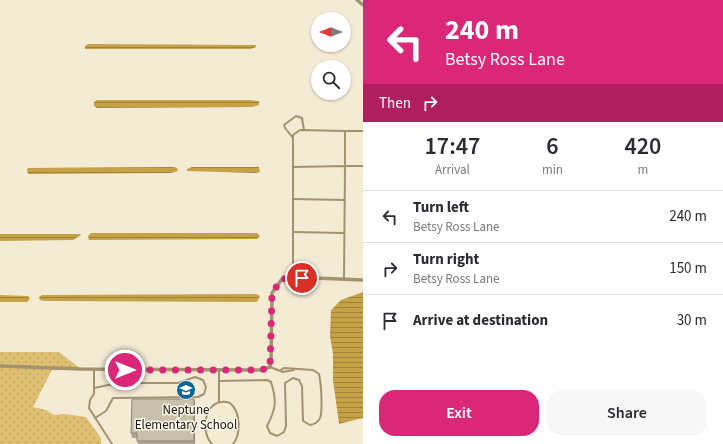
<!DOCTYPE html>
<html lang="en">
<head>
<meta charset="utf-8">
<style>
	body { margin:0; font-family:"Source Sans 3",sans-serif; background:#f7f7f7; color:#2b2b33; height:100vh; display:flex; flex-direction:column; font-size:15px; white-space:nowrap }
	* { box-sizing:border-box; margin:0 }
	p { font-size:13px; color:#7c7c81 }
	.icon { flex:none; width:22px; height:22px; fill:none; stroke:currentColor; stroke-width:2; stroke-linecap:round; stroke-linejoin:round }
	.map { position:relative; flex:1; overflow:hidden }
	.sheet { display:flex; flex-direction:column; background:#fff; width:360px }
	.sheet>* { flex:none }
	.hud { background:#db2777; color:#fff; overflow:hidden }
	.needle { width:26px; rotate:270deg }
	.controls { position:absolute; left:311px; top:12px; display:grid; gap:8px }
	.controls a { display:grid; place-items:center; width:40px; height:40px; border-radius:50%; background:#fff; box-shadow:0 1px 3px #0004; font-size:20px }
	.pin { position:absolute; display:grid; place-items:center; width:34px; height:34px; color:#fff; margin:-17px; border:2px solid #fff; border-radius:50%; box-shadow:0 1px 4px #0007 }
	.me { position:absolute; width:44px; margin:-22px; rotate:90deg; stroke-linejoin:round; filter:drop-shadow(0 0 3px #0008) }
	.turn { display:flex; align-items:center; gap:14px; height:84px; padding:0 16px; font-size:18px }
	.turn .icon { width:52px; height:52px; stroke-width:2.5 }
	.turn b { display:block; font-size:28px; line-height:34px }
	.then { display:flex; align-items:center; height:38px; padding:0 16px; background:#0003; gap:8px; font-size:15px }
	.eta { display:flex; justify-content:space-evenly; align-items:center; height:68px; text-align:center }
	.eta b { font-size:24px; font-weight:600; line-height:28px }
	.button { display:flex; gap:8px; margin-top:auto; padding:8px 16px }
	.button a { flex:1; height:46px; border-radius:16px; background:#db2777; color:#fff; font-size:16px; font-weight:600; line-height:46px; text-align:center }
	.button a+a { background:#f7f7f7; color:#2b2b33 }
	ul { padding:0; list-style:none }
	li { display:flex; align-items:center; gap:12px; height:52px; padding:0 16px; border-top:1px solid #e1e1e2 }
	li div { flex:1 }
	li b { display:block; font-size:15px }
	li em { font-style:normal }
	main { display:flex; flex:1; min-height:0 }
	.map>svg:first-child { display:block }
	.grass { fill:url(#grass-dots) }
	.water { fill:url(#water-rules) }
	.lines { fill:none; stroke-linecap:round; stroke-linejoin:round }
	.lane { stroke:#a2936f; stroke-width:2 }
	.street { stroke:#a2936f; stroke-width:3.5 }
	.wall { fill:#ada593 }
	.shaded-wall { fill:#8d8678 }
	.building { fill:#c9c0ab; stroke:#8d8678 }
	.route { stroke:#db2777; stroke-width:7; stroke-dasharray:0 12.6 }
	.labels { text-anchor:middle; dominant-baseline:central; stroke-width:3; stroke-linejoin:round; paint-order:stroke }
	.poi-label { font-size:13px; fill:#17140d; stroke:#fef8eb }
</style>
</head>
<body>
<main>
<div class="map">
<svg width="363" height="444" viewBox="0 0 363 444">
	<defs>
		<pattern id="grass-dots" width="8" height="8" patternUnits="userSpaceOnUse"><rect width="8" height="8" fill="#dfc072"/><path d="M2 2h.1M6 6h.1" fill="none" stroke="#bfa462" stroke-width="1.8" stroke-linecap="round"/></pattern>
		<pattern id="water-rules" width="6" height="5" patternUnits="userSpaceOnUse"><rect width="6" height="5" fill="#c5a246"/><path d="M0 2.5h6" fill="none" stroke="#9f8339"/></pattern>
	</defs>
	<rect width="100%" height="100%" fill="#f4ebd5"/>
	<polygon class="grass" points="0,352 59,352 81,369 52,370 33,407 46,410 54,415 65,414 86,417 101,438 101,444 0,444"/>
	<g class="water">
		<polygon points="88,44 256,45 256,47 251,49 85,49 85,46"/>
		<polygon points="97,100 250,100 259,101 259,105 252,107 97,108 94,106 94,102"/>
		<polygon points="173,167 177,168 178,171 171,173 31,174 28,174 27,170 28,168"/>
		<polygon points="192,167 259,167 260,172 255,173 187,171 187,169"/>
		<polygon points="91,233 257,233 260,236 257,239 89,240 88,236"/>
		<polygon points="0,234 80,234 81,235 73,240 0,241"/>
		<polygon points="363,292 363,418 339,424 333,380 333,354 330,336 331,310 341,300"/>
		<polygon points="256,294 260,296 257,302 45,301 40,300 39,297 42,295"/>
		<polygon points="0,295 28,296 30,299 27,302 0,302"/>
	</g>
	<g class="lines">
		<g class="lane">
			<polyline points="345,131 363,131"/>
			<polyline points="293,138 285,128 284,125 296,116 302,118 304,130"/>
			<polyline points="294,167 345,166 344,279"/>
			<polyline points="293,199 345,200"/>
			<polyline points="293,232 344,233"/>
			<polyline points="293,277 293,135 300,130 345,131 345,166 363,166"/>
			<polyline points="270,367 283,372 294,370"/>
			<polyline points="94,369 94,394 90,400 89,408 112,444"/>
			<path d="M219,381L267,380L271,382C277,401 276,409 267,426L270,433L277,436L284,432L286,426L285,383L293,378L299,380L302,386L303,421L310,425C314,424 318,423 320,418C323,411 321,382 319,374L313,370L284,368L281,370"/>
			<polyline points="94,388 118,383 178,383 195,377 203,380 206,387 204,394 198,397 113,398 106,411 95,418"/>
			<polyline points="219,401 219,371"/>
			<path d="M212,444C199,431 205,395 230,403C241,412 241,434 233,444"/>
		</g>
		<g class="street">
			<polyline points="357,0 363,5"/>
			<polyline points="0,366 81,369 261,370 270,367 271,362 272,293 282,279 290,277 363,280"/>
		</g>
	</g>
	<polygon class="wall" points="194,399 195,404 195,444 138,444 137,441 137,438 132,438 131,433"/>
	<polygon class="shaded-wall" points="194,399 195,404 195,444 194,441"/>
	<polygon class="building" points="132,399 194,399 194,441 137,441 137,433 131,433"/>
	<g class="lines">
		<polyline class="route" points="125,370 261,370 270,367 272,293 282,279 302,278"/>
	</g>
	<defs>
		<g id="school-disc" transform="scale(1)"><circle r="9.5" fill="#026796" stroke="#fef8eb"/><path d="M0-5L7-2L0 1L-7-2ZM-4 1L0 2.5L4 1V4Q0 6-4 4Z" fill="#fff"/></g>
	</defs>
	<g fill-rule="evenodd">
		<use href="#school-disc" x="186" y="390"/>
	</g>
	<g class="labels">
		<g class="poi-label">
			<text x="186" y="410">Neptune<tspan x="186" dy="15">Elementary School</tspan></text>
		</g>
	</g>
</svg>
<div class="controls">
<a><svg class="needle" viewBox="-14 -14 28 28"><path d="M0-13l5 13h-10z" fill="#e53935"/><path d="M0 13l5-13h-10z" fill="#7c7c81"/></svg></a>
<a><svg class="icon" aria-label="search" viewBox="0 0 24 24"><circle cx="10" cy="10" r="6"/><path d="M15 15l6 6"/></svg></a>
</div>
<div class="pin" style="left:302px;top:278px;background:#d93025"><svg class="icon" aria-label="arrive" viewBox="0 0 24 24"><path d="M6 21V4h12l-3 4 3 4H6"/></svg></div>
<svg class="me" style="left:125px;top:370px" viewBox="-20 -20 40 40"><circle r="17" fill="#db2777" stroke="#fff" stroke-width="3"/><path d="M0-11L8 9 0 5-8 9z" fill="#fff"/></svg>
</div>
<section class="sheet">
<div class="hud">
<div class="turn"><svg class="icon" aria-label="left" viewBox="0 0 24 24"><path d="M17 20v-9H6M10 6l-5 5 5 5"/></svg><div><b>240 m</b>Betsy Ross Lane</div></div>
<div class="then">Then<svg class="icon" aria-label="right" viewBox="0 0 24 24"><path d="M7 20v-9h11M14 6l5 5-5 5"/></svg></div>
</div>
<div class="eta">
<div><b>17:47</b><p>Arrival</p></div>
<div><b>6</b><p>min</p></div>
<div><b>420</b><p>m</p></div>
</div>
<ul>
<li><svg class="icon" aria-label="left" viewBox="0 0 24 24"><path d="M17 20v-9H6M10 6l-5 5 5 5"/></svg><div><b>Turn left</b><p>Betsy Ross Lane</p></div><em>240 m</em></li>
<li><svg class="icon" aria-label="right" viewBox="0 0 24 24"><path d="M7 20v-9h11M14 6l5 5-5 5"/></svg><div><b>Turn right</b><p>Betsy Ross Lane</p></div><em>150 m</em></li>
<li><svg class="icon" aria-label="arrive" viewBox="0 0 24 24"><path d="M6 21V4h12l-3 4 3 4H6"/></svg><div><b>Arrive at destination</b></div><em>30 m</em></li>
</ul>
<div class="button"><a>Exit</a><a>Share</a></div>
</section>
</main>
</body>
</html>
